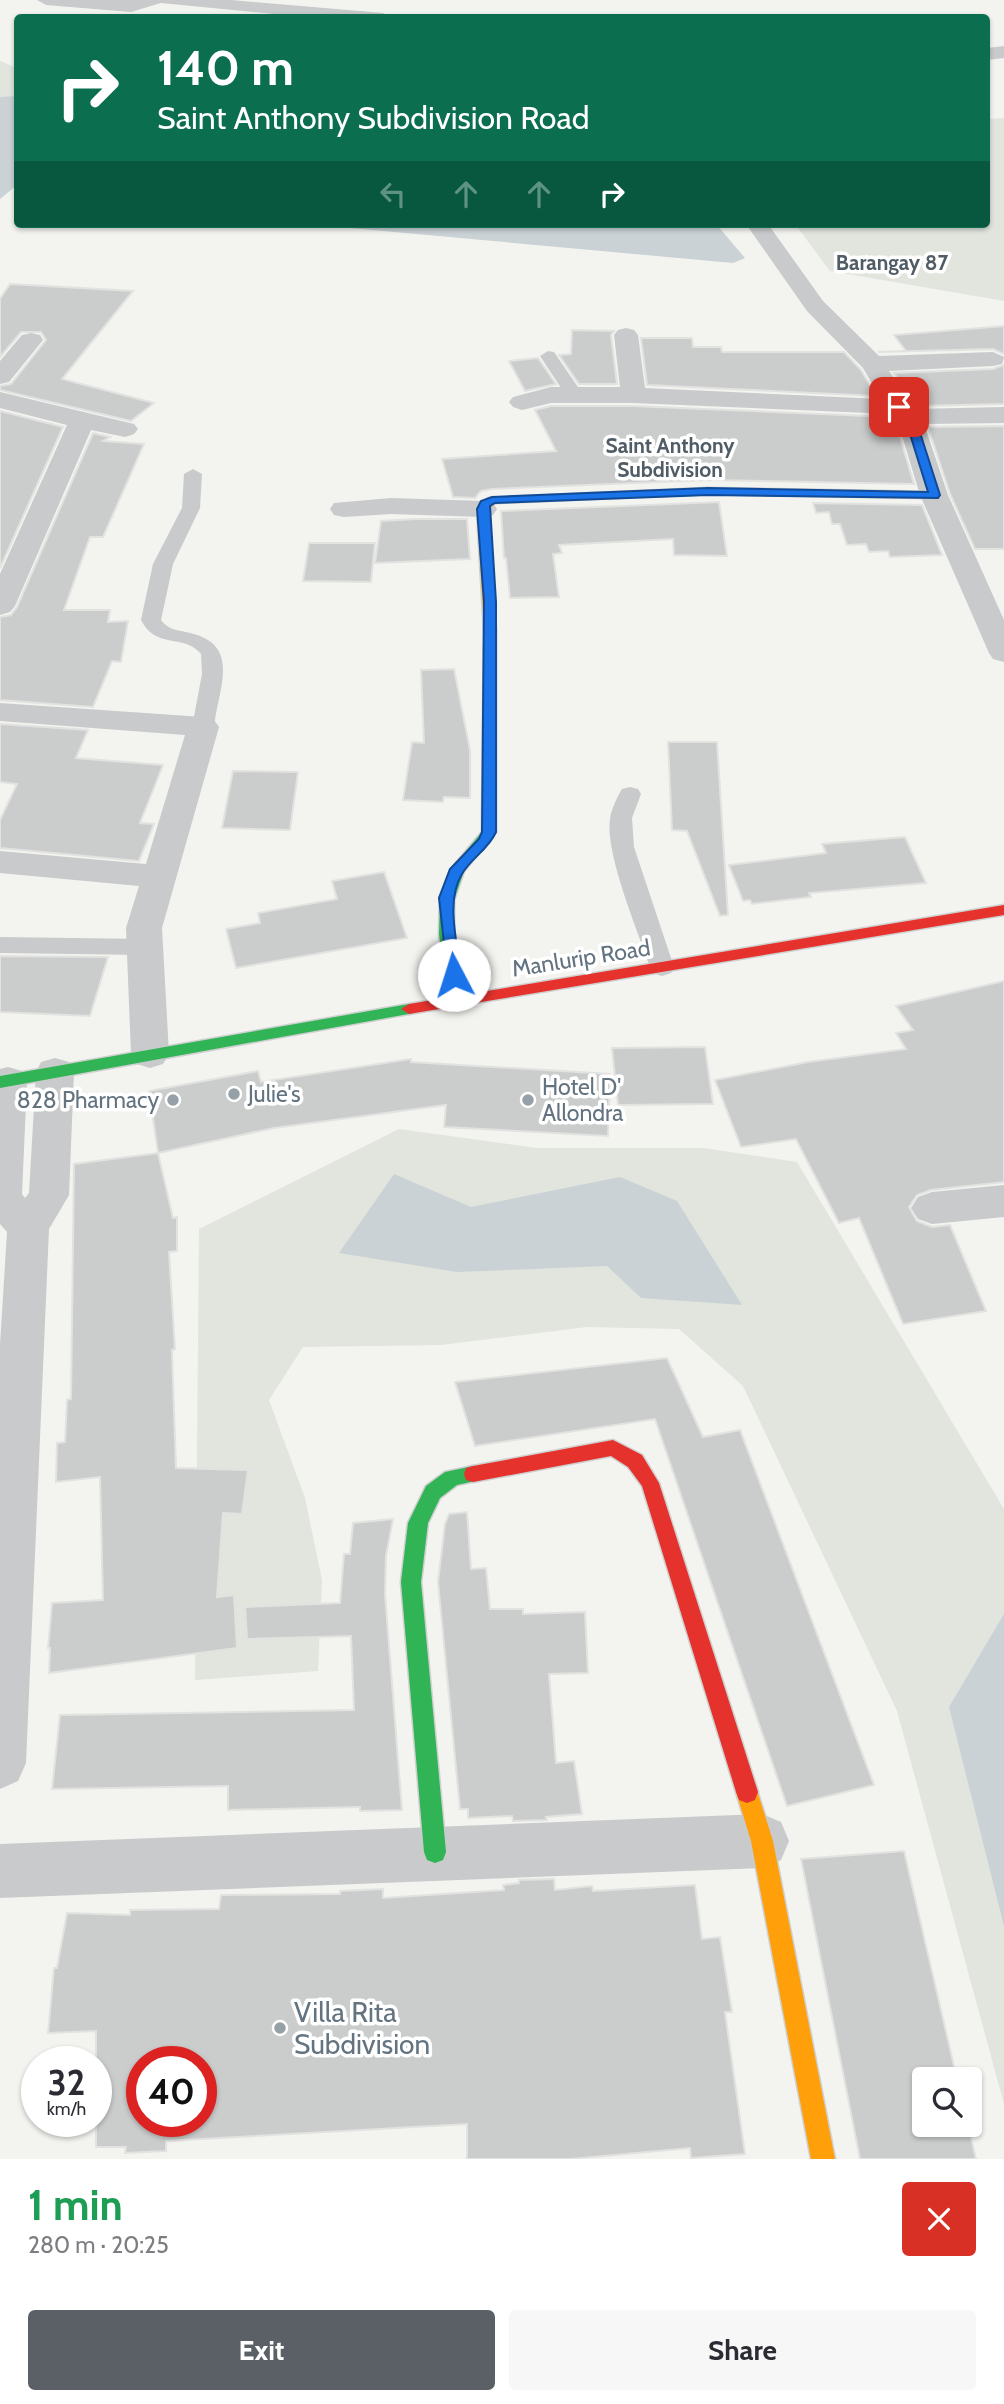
<!DOCTYPE html>
<html lang="en">
<head>
<meta charset="utf-8">
<style>
	body { margin:0; font-family:Cabin,sans-serif; background:#f7f7f7; color:#2b2b33; height:100vh; display:flex; flex-direction:column; font-size:26px; white-space:nowrap }
	* { box-sizing:border-box; margin:0 }
	p { font-size:23px; color:#7c7c81 }
	.icon { flex:none; width:38px; height:38px; fill:none; stroke:currentColor; stroke-width:2; stroke-linecap:round; stroke-linejoin:round }
	.map { position:relative; height:2159px; overflow:hidden }
	.side { display:flex; flex-direction:column; background:#fff; flex:1 }
	.side>* { flex:none }
	.hud { position:absolute; left:14px; top:14px; width:976px; height:214px; border-radius:7px; box-shadow:0 2px 5px #0004; background:#0b6e4f; color:#fff; overflow:hidden }
	.controls { position:absolute; left:912px; top:2067px; display:grid; gap:14px }
	.controls a { display:grid; place-items:center; width:70px; height:70px; border-radius:7px; background:#fff; box-shadow:0 2px 5px #0004; font-size:35px }
	.speed { position:absolute; left:21px; top:2046px; display:flex; gap:14px; font-size:35px; font-weight:700; text-align:center }
	.speed>* { display:grid; place-content:center; width:91px; height:91px; border-radius:50%; background:#fff; box-shadow:0 2px 5px #0004; line-height:1 }
	.speed small { font-size:18px; font-weight:400 }
	.speed .limit { border:10px solid #d22; background:#fff; color:#111 }
	.pin { position:absolute; display:grid; place-items:center; width:60px; height:60px; color:#fff; margin:-30px; border-radius:14px; box-shadow:0 4px 10px #0006 }
	.me { position:absolute; width:77px; margin:-38px; rotate:355deg; stroke-linejoin:round; filter:drop-shadow(0 0 5px #0008) }
	.turn { display:flex; align-items:center; gap:24px; height:147px; padding:0 28px; font-size:32px }
	.turn .icon { width:91px; height:91px; stroke-width:2.5 }
	.turn b { display:block; font-size:49px; line-height:60px }
	.lanes { display:flex; align-items:center; height:66px; padding:0 28px; background:#0003; justify-content:center; gap:35px; direction:ltr }
	.lanes .off { opacity:.35 }
	.round { display:grid; place-items:center; flex:none; width:74px; height:74px; border-radius:7px; background:#f7f7f7 }
	.summary { display:flex; align-items:center; justify-content:space-between; height:119px; padding:0 28px }
	h1 { font-size:42px; font-weight:700; line-height:52px; color:#1e9e55 }
	.button { display:flex; gap:14px; margin-top:auto; padding:14px 28px }
	.button a { flex:1; height:80px; border-radius:7px; background:#5b6067; color:#fff; font-size:28px; font-weight:700; line-height:80px; text-align:center }
	.button a+a { background:#f7f7f7; color:#2b2b33 }
	.map>svg:first-child { display:block }
	.green { fill:#e1e5de }
	.water { fill:#cad2d5 }
	.building { fill:#cbcdcd; stroke:#e2e2e0; stroke-width:2; fill-rule:evenodd }
	.lines { fill:none; stroke-linecap:round; stroke-linejoin:round }
	.fast-casing { stroke:#cfd0d0; stroke-width:3 }
	.slow-casing { stroke:#cfd0d0; stroke-width:3 }
	.jam-casing { stroke:#cfd0d0; stroke-width:3 }
	.lane { fill:#c8cacb; fill-rule:evenodd }
	.street { fill:#c8cacb; fill-rule:evenodd }
	.fast { fill:#30b455; fill-rule:evenodd }
	.slow { fill:#ff9f0a; fill-rule:evenodd }
	.jam { fill:#e5322d; fill-rule:evenodd }
	.route { fill:#1a73e8; stroke:#114b97; stroke-width:2 }
	.poi-dot { fill:#95a0a7; stroke:#fff; stroke-width:2.5 }
	.labels { text-anchor:middle; dominant-baseline:central; stroke-width:7; stroke-linejoin:round; paint-order:stroke }
	.far-quarter-label { font-size:21px; font-weight:bold; fill:#515d66; stroke:#fff }
	.far-neighbourhood-label { font-size:21px; font-weight:bold; fill:#515d66; stroke:#fff }
	.street-label { font-size:23px; fill:#637480; stroke:#fff }
	.poi-label { font-size:23px; fill:#637480; stroke:#fff; text-anchor:start }
	.near-poi-label { font-size:28px; fill:#637480; stroke:#fff; text-anchor:start }
</style>
</head>
<body>
<div class="map">
<svg width="1004" height="2159" viewBox="0 0 1004 2159">
	<rect width="100%" height="100%" fill="#f3f3f0"/>
	<g class="green">
		<polygon points="0,61 17,68 0,201"/>
		<polygon points="1004,118 1004,301 830,271 795,224 987,224 987,119"/>
		<polygon points="399,1129 537,1148 703,1148 797,1162 1004,1509 1004,2104 897,1711 743,1386 679,1329 587,1327 441,1345 303,1347 269,1400 305,1498 322,1580 318,1671 195,1680 199,1229"/>
	</g>
	<g class="water">
		<polygon points="17,96 17,185 0,199 0,97"/>
		<polygon points="346,224 716,224 745,258 733,263 350,228"/>
		<polygon points="394,1174 471,1207 620,1177 677,1201 742,1305 641,1298 607,1266 457,1272 339,1253"/>
		<polygon points="1004,1614 1004,1926 949,1707"/>
	</g>
	<g class="building">
		<polygon points="10,284 133,291 62,379 154,403 131,421 0,390 0,386 11,384 46,340 41,332 21,332 0,357 0,299"/>
		<polygon points="1004,326 1004,354 993,349 878,352 906,351 894,335"/>
		<polygon points="572,330 614,331 611,335 617,384 579,384 559,355 571,354"/>
		<polygon points="641,338 692,338 693,347 721,347 722,352 844,352 861,370 876,396 647,385"/>
		<polygon points="538,358 556,384 525,391 509,361"/>
		<polygon points="1004,365 1004,404 917,406 894,373 993,369"/>
		<polygon points="551,406 633,406 891,417 895,420 914,484 708,480 492,489 481,491 475,498 453,497 442,459 556,451 535,410"/>
		<polygon points="0,411 63,427 0,568"/>
		<polygon points="1004,426 1004,549 975,549 950,494 928,427"/>
		<polygon points="93,433 110,437 103,441 144,444 103,537 90,537 64,610 110,610 108,622 128,621 121,662 112,661 93,707 0,700 0,617 11,615 17,607"/>
		<polygon points="719,502 727,556 674,555 673,539 559,545 562,553 553,554 559,597 510,598 506,558 504,558 501,511"/>
		<polygon points="813,503 922,505 942,555 890,557 888,551 869,552 866,544 847,545 840,524 832,524 829,512 816,513"/>
		<polygon points="416,519 467,519 470,559 375,563 381,521"/>
		<polygon points="309,543 375,543 371,582 303,581"/>
		<polygon points="454,669 470,750 470,798 444,797 443,802 403,800 412,742 424,743 421,670"/>
		<polygon points="0,724 88,730 76,758 163,765 140,823 154,824 139,861 0,848 0,820 17,784 0,782"/>
		<polygon points="668,742 717,742 728,915 720,916 687,831 672,830"/>
		<polygon points="233,771 298,772 290,830 222,828"/>
		<polygon points="905,837 926,883 809,893 811,897 752,904 750,900 743,901 729,865 826,853 822,844"/>
		<polygon points="384,872 407,938 236,968 226,929 260,923 258,913 337,899 332,881"/>
		<polygon points="0,956 108,957 90,1016 0,1012"/>
		<polygon points="1004,981 1004,1182 931,1190 917,1195 909,1207 917,1221 932,1227 950,1225 986,1311 903,1324 859,1218 839,1223 796,1139 741,1147 715,1080 808,1062 906,1049 896,1033 913,1030 896,1006"/>
		<polygon points="705,1047 713,1104 618,1105 612,1048"/>
		<polygon points="411,1059 411,1062 610,1074 608,1136 444,1127 446,1105 274,1128 158,1153 149,1091 258,1071 261,1082"/>
		<polygon points="158,1153 173,1218 177,1217 177,1251 169,1252 175,1349 172,1350 176,1468 248,1470 242,1514 223,1513 217,1597 234,1595 237,1648 49,1673 50,1648 48,1648 52,1603 103,1600 100,1477 56,1482 57,1443 65,1442 67,1400 71,1399 74,1164"/>
		<polygon points="667,1358 703,1437 740,1430 874,1785 787,1806 655,1419 475,1446 455,1382"/>
		<polygon points="467,1512 471,1569 486,1568 490,1609 523,1609 523,1614 585,1612 588,1673 549,1674 556,1763 574,1761 582,1814 546,1817 547,1820 513,1821 512,1816 468,1818 468,1809 460,1809 438,1582 445,1524 449,1514"/>
		<polygon points="393,1519 386,1556 385,1594 402,1810 360,1811 360,1807 228,1810 228,1786 52,1789 60,1715 354,1710 351,1636 247,1639 245,1607 340,1603 344,1554 350,1554 353,1523"/>
		<polygon points="904,1851 957,2079 924,2079 924,2124 968,2124 976,2159 860,2159 801,1859"/>
		<path d="M554,1879L555,1890L592,1886L593,1891L695,1885L702,1939L720,1937L732,2012H725L745,2154L691,2158L690,2148L571,2159H467V2124L166,2141V2151L125,2153L126,2147H96V2031L48,2033L54,1968H57L67,1913L130,1915V1910L219,1909L221,1895L340,1894V1891L383,1889V1898L504,1890L503,1885L519,1883V1880ZM142,2062H201V2121H142Z"/>
	</g>
	<g class="lines">
		<g class="fast-casing">
			<g id="fast">
				<polygon points="490,627 496,631 496,832 464,871 454,900 454,934 464,1001 456,1006 448,1001 439,934 440,900 450,870 482,832 484,631"/>
				<polygon points="409,1004 414,1005 417,1009 414,1013 0,1088 0,1076"/>
				<polygon points="473,1466 480,1468 482,1474 480,1480 457,1485 440,1498 428,1523 421,1582 446,1852 443,1860 435,1863 427,1860 424,1852 401,1582 408,1523 426,1486 445,1472"/>
			</g>
		</g>
		<g class="slow-casing">
			<g id="slow">
				<polygon points="708,488 934,492 940,495 934,498 708,494 495,503 489,510 496,631 490,635 484,631 477,509 488,498"/>
				<polygon points="747,1781 755,1784 773,1841 835,2159 811,2159 751,1841 736,1792 739,1784"/>
			</g>
		</g>
		<g class="jam-casing">
			<g id="jam">
				<polygon points="1004,905 1004,915 409,1014 401,1009 409,1004"/>
				<polygon points="613,1440 642,1455 659,1483 758,1792 755,1800 747,1803 739,1800 736,1792 642,1486 628,1467 611,1456 473,1482 466,1480 464,1474 466,1468 473,1466"/>
			</g>
		</g>
		<g class="lane">
			<polygon points="548,351 554,352 582,393 579,397 573,398 567,397 540,356"/>
			<path d="M193,469L202,474L200,508L173,564L161,620C168,630 178,630 190,633C242,645 218,689 214,727L211,732H195L192,727L202,674L201,654C184,633 156,650 141,620L153,564L182,508L184,474Z"/>
			<path d="M630,787L638,789L641,794L632,818L634,847L674,967L671,973L662,976L653,973L650,967C638,931 605,854 610,819C611,810 617,797 622,789Z"/>
			<polygon points="0,937 145,939 154,941 157,947 154,953 145,955 0,953"/>
		</g>
		<g class="street">
			<polygon points="37,0 231,0 383,13 392,18 314,18 161,3 131,12 46,5"/>
			<polygon points="1004,46 1004,58 987,60 987,48"/>
			<polygon points="746,224 768,224 823,301 879,356 993,352 1004,357 1002,364 993,366 889,371 916,409 1004,407 1004,423 924,424 948,495 1004,620 1004,662 993,659 989,653 920,495 897,419 892,414 633,403 551,403 522,410 513,407 509,402 513,397 551,387 620,387 614,335 618,330 626,328 634,330 638,335 645,388 881,399 863,368 807,311"/>
			<polygon points="31,333 40,335 43,340 9,382 0,384 0,361 22,335"/>
			<polygon points="0,392 134,424 138,429 134,434 125,437 91,430 15,606 10,612 0,615 0,574 67,425 0,408"/>
			<polygon points="391,498 483,501 493,503 497,509 493,515 483,517 391,514 344,517 334,515 330,509 334,503"/>
			<polygon points="0,703 203,717 214,720 219,727 162,928 169,1054 163,1064 150,1068 137,1064 131,1054 126,928 139,886 0,873 0,851 146,864 185,735 0,721"/>
			<polygon points="55,1058 69,1062 74,1072 69,1195 49,1229 26,1763 18,1781 0,1789 0,1345 7,1232 0,1224 0,1069 8,1067 22,1071 27,1081 22,1194 25,1198 29,1193 36,1072 41,1062"/>
			<polygon points="1004,1185 1004,1217 932,1224 918,1219 911,1208 918,1197 932,1192"/>
			<polygon points="762,1814 781,1822 789,1841 781,1860 762,1868 0,1898 0,1844"/>
		</g>
		<use href="#fast" class="fast"/>
		<use href="#slow" class="slow"/>
		<use href="#jam" class="jam"/>
	</g>
	<path class="route" d="M899,403L915,417L940,495L938,498L708,495L495,503L490,506L496,602V832C488,850 471,858 462,874C445,901 458,945 461,975L454,981L448,979L439,898L450,869L479,839L482,832L484,602L477,509L481,501L492,497L708,488L928,492L905,418L893,407Z"/>
	<g class="poi-dot">
		<circle cx="234" cy="1094" r="7"/>
		<circle cx="173" cy="1100" r="7"/>
		<circle cx="528" cy="1100" r="7"/>
		<circle cx="280" cy="2028" r="7"/>
	</g>
	<g class="labels">
		<g class="far-quarter-label">
			<text x="892" y="262">Barangay 87</text>
		</g>
		<g class="far-neighbourhood-label">
			<text x="670" y="445">Saint Anthony<tspan x="670" dy="24">Subdivision</tspan></text>
		</g>
		<g class="street-label">
			<text transform="translate(581 958) rotate(-9)">Manlurip Road</text>
		</g>
		<g class="poi-label">
			<text x="542" y="1087">Hotel D'<tspan x="542" dy="26">Allondra</tspan></text>
			<text x="248" y="1094">Julie's</text>
			<text x="159" y="1100" text-anchor="end">828 Pharmacy</text>
		</g>
		<g class="near-poi-label">
			<text x="294" y="2012">Villa Rita<tspan x="294" dy="32">Subdivision</tspan></text>
		</g>
	</g>
</svg>
<div class="controls">
<a><svg class="icon" aria-label="search" viewBox="0 0 24 24"><circle cx="10" cy="10" r="6"/><path d="M15 15l6 6"/></svg></a>
</div>
<div class="speed"><div>32<small>km/h</small></div><div class="limit">40</div></div>
<div class="pin" style="left:899px;top:407px;background:#d93025"><svg class="icon" aria-label="arrive" viewBox="0 0 24 24"><path d="M6 21V4h12l-3 4 3 4H6"/></svg></div>
<svg class="me" style="left:454px;top:975px" viewBox="-20 -20 40 40"><circle r="19" fill="#fff"/><path d="M0-13L10 11 0 6-10 11z" fill="#1a73e8"/></svg>
<div class="hud">
<div class="turn"><svg class="icon" aria-label="right" viewBox="0 0 24 24"><path d="M7 20v-9h11M14 6l5 5-5 5"/></svg><div><b>140 m</b>Saint Anthony Subdivision Road</div></div>
<div class="lanes"><svg class="icon off" aria-label="left" viewBox="0 0 24 24"><path d="M17 20v-9H6M10 6l-5 5 5 5"/></svg><svg class="icon off" aria-label="ahead" viewBox="0 0 24 24"><path d="M12 20V5M6 11l6-6 6 6"/></svg><svg class="icon off" aria-label="ahead" viewBox="0 0 24 24"><path d="M12 20V5M6 11l6-6 6 6"/></svg><svg class="icon" aria-label="right" viewBox="0 0 24 24"><path d="M7 20v-9h11M14 6l5 5-5 5"/></svg></div>
</div>
</div>
<section class="side">
<div class="summary"><div><h1>1 min</h1><p>280 m · 20:25</p></div><a class="round" style="background:#d93025;color:#fff"><svg class="icon" aria-label="close" viewBox="0 0 24 24"><path d="M6 6l12 12M18 6L6 18"/></svg></a></div>
<div class="button"><a>Exit</a><a>Share</a></div>
</section>
</body>
</html>
